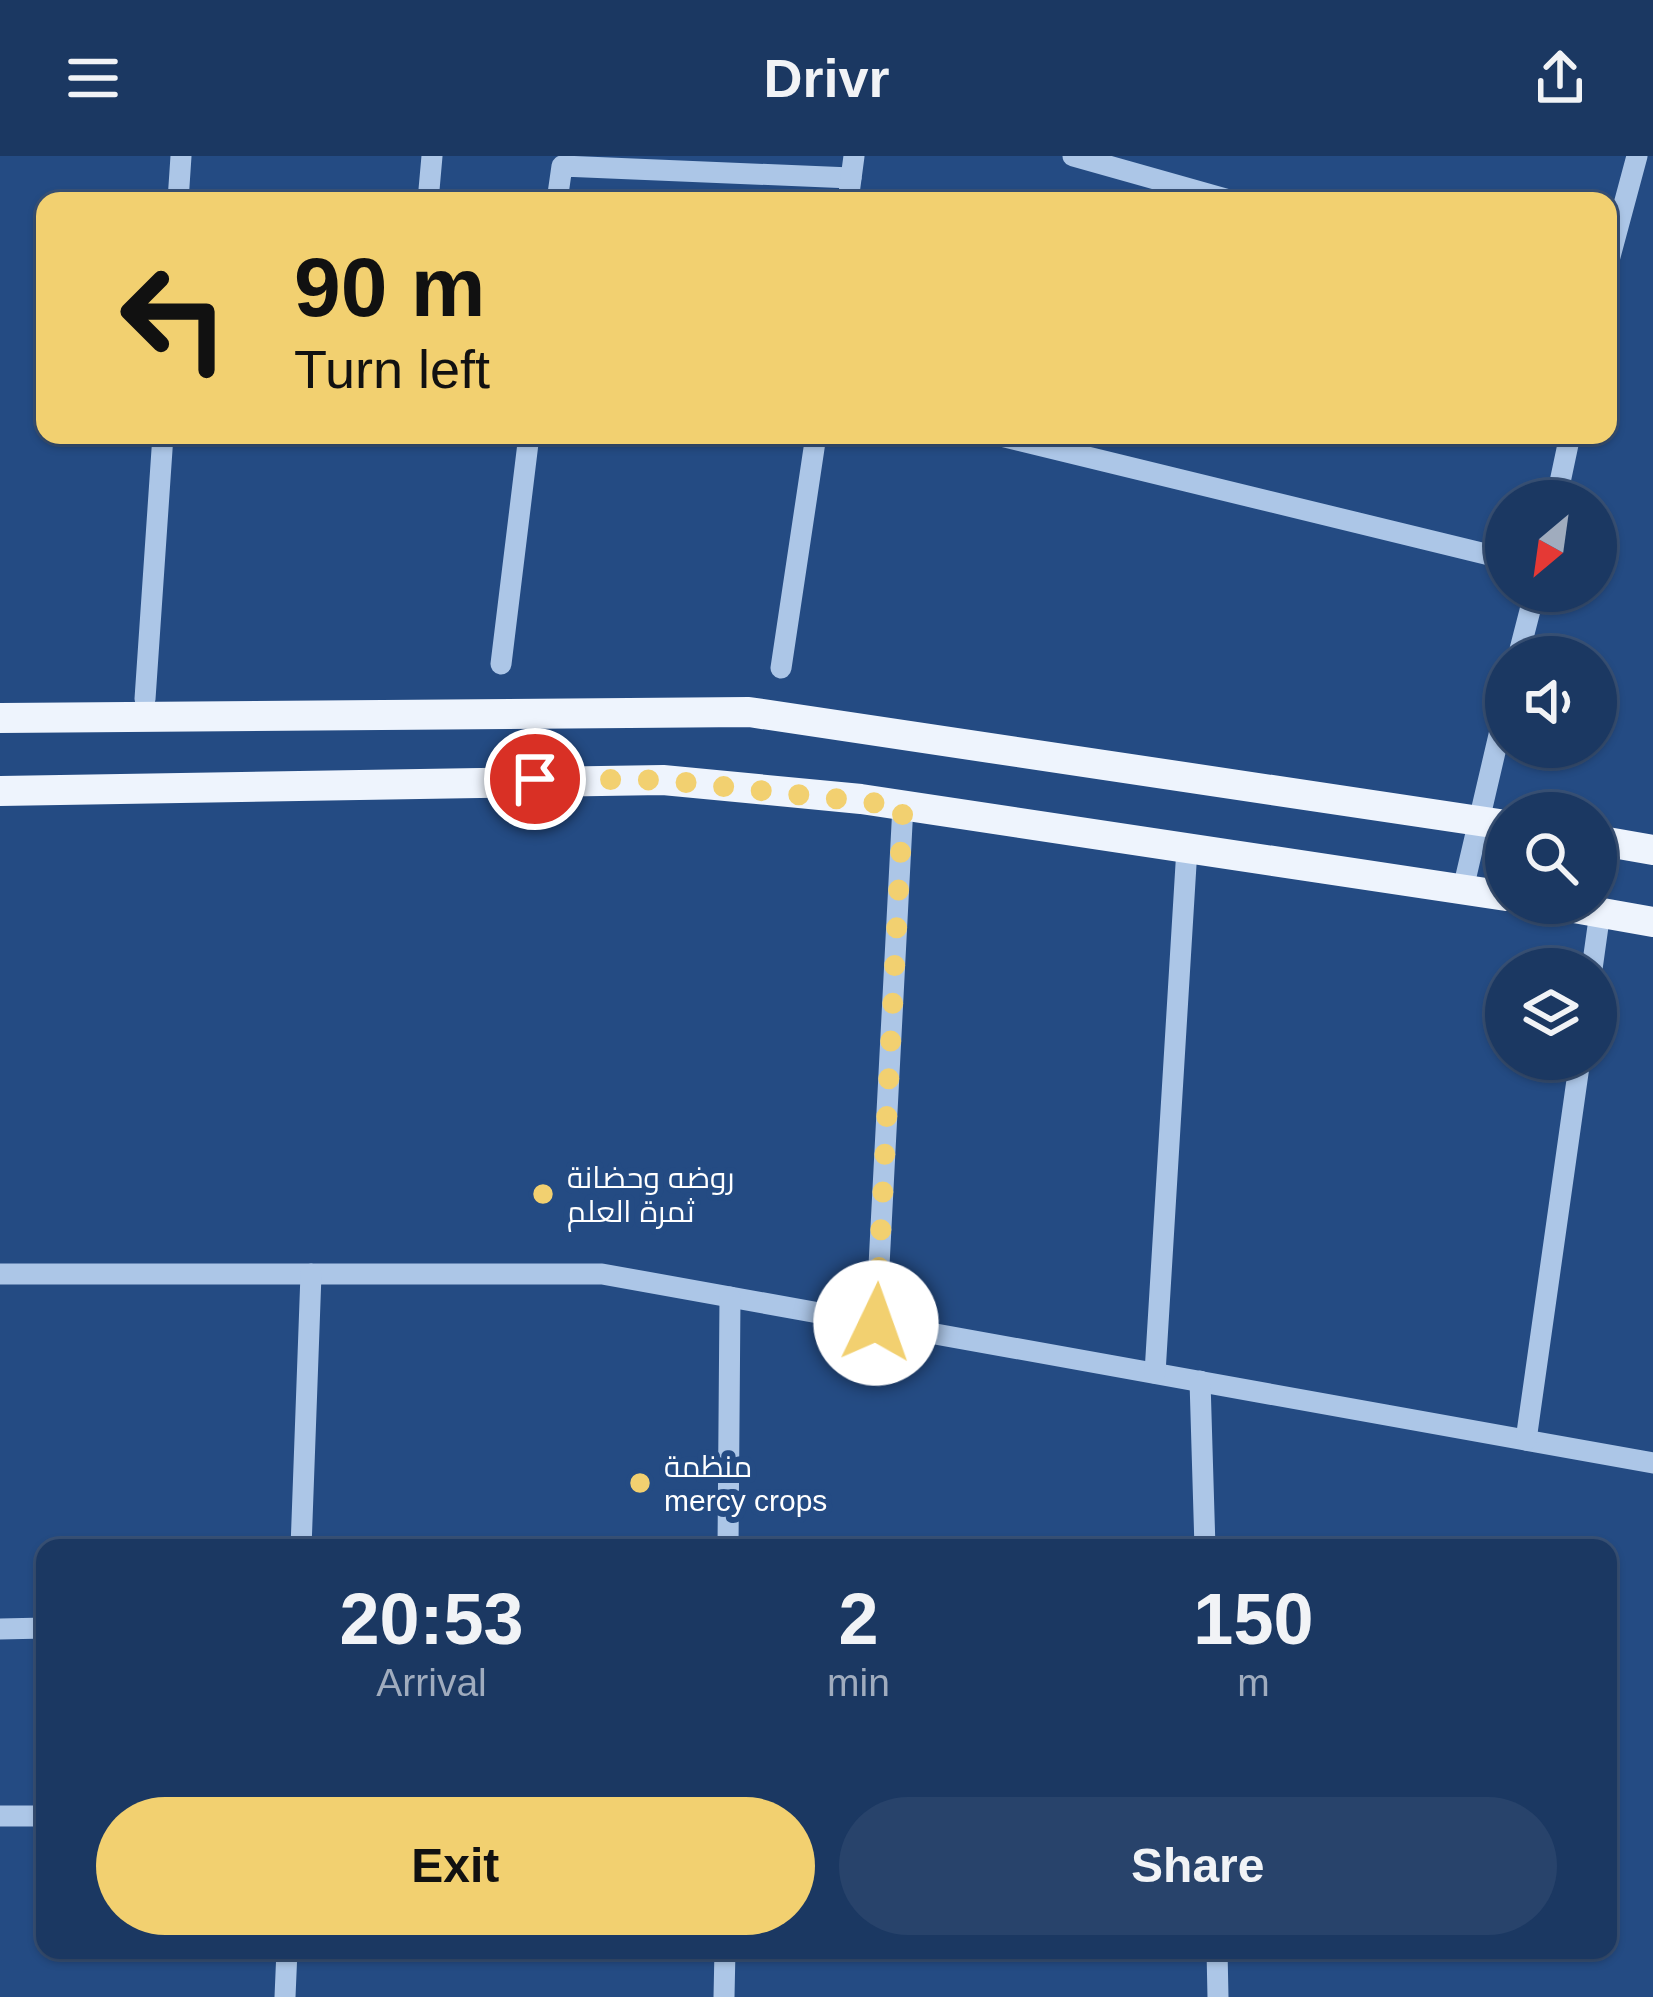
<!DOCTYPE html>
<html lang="en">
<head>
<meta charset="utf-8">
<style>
	body { margin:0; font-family:Helvetica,Cairo,sans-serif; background:#28436b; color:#f1f3f6; height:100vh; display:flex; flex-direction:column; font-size:45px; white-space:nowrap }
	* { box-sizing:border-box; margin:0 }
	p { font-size:39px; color:#a0acbe }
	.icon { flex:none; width:66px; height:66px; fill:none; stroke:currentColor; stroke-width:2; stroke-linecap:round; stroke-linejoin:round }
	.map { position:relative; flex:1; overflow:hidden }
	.panel { position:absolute; left:36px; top:1383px; width:1581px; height:420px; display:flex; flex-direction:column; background:#1b3862; border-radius:24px; box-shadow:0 3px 9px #0004,0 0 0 3px #395277 }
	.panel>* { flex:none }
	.top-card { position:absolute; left:36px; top:36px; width:1581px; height:252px; border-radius:24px; box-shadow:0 3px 9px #0004,0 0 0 3px #395277; background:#f2d070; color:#111; overflow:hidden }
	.needle { width:78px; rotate:209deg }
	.tools { position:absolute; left:1485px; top:324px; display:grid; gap:24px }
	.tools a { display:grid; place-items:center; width:132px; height:132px; border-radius:50%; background:#1b3862; box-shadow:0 3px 9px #0004,0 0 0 3px #395277; font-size:60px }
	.pin { position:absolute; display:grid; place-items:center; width:102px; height:102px; color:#fff; margin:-51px; border:6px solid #fff; border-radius:50%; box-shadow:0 3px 12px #0007 }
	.me { position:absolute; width:132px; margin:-66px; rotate:3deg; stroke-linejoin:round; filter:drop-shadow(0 0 9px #0008) }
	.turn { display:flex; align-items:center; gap:42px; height:252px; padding:0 60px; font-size:54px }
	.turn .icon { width:156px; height:156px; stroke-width:2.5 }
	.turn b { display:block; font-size:84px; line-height:102px }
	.eta { display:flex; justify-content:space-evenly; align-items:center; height:204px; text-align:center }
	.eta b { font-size:72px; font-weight:600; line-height:84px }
	.primary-button { display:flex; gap:24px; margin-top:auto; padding:24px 60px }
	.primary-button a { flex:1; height:138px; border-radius:72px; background:#f2d070; color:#111; font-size:48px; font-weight:600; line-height:138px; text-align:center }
	.primary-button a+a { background:#28436b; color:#f1f3f6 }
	header { display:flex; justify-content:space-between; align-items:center; height:156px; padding:0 60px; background:#1b3862; font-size:54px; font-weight:600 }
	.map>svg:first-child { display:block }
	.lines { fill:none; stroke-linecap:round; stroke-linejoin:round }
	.minor { stroke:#acc6e7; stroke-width:21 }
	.major { stroke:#eef4fd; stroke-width:30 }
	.route { stroke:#f2d070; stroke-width:21; stroke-dasharray:0 37.8 }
	.poi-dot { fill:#f2d070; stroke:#244b83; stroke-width:4.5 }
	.labels { text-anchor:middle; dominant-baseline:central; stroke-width:12; stroke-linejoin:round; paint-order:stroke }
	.poi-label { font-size:30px; fill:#fff; stroke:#244b83; text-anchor:start }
</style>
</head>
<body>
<header><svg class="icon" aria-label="menu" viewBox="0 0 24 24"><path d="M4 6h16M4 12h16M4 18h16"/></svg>Drivr<svg class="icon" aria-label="share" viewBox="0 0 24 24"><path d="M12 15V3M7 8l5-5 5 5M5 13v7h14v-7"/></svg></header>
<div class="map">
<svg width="1653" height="1841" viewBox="0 0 1653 1841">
	<rect width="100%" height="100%" fill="#244b83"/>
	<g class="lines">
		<g class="minor">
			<polyline points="1073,0 1233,45"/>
			<polyline points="178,45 181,0"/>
			<polyline points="428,45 432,0"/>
			<polyline points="557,45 562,10 851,22"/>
			<polyline points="848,45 854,0"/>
			<polyline points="1608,108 1637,0"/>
			<polyline points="997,279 1506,403"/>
			<polyline points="1556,345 1570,279"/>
			<polyline points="1518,501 1535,435"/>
			<polyline points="501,508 529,279"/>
			<polyline points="781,512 816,279"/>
			<polyline points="145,543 163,279"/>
			<polyline points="1463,733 1506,549"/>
			<polyline points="1592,813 1600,756"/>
			<polyline points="0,1118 602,1118 1653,1307"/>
			<polyline points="876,1167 903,649"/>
			<polyline points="1155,1217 1187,692"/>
			<polyline points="1200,1225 1205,1392"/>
			<polyline points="1526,1284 1580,903"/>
			<polyline points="301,1392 311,1118"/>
			<polyline points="728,1392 730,1141"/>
			<polyline points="0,1473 45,1472"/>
			<polyline points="0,1660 45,1660"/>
			<polyline points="1217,1794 1218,1841"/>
			<polyline points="285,1841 287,1794"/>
			<polyline points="724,1841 725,1794"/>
		</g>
		<g class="major">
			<polyline points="0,562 749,556 1506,669"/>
			<polyline points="0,635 663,624 861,643 1506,740"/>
			<polyline points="1596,684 1653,694"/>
			<polyline points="1546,747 1653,766"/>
		</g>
	</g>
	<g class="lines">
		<polyline class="route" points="535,623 663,624 903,650 876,1167"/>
	</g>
	<g class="poi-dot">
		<circle cx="543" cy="1038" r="12"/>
		<circle cx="640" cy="1327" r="12"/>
	</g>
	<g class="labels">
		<g class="poi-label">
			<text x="567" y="1021">روضه وحضانة<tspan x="567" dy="34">ثمرة العلم</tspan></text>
			<text x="664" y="1310">منظمة<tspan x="664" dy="34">mercy crops</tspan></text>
		</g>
	</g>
</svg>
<div class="tools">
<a><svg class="needle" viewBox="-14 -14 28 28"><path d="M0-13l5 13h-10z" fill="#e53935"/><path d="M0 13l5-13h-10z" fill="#a0acbe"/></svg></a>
<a><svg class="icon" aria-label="sound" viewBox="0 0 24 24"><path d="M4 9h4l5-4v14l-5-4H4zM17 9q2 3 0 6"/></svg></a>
<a><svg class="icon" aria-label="search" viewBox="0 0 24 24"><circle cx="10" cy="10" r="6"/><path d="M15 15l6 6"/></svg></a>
<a><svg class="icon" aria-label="layers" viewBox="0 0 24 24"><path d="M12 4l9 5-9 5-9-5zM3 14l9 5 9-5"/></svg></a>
</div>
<div class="pin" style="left:535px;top:623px;background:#d93025"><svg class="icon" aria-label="arrive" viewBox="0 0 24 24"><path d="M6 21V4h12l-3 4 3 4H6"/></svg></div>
<svg class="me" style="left:876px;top:1167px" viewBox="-20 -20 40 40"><circle r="19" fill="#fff"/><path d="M0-13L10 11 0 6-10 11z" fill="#f2d070"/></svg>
<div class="top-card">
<div class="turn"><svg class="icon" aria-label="left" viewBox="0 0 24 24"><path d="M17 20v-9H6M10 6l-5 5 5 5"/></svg><div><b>90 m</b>Turn left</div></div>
</div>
<section class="panel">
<div class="eta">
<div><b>20:53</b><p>Arrival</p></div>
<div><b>2</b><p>min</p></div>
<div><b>150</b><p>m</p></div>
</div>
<div class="primary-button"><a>Exit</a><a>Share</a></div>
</section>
</div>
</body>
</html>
